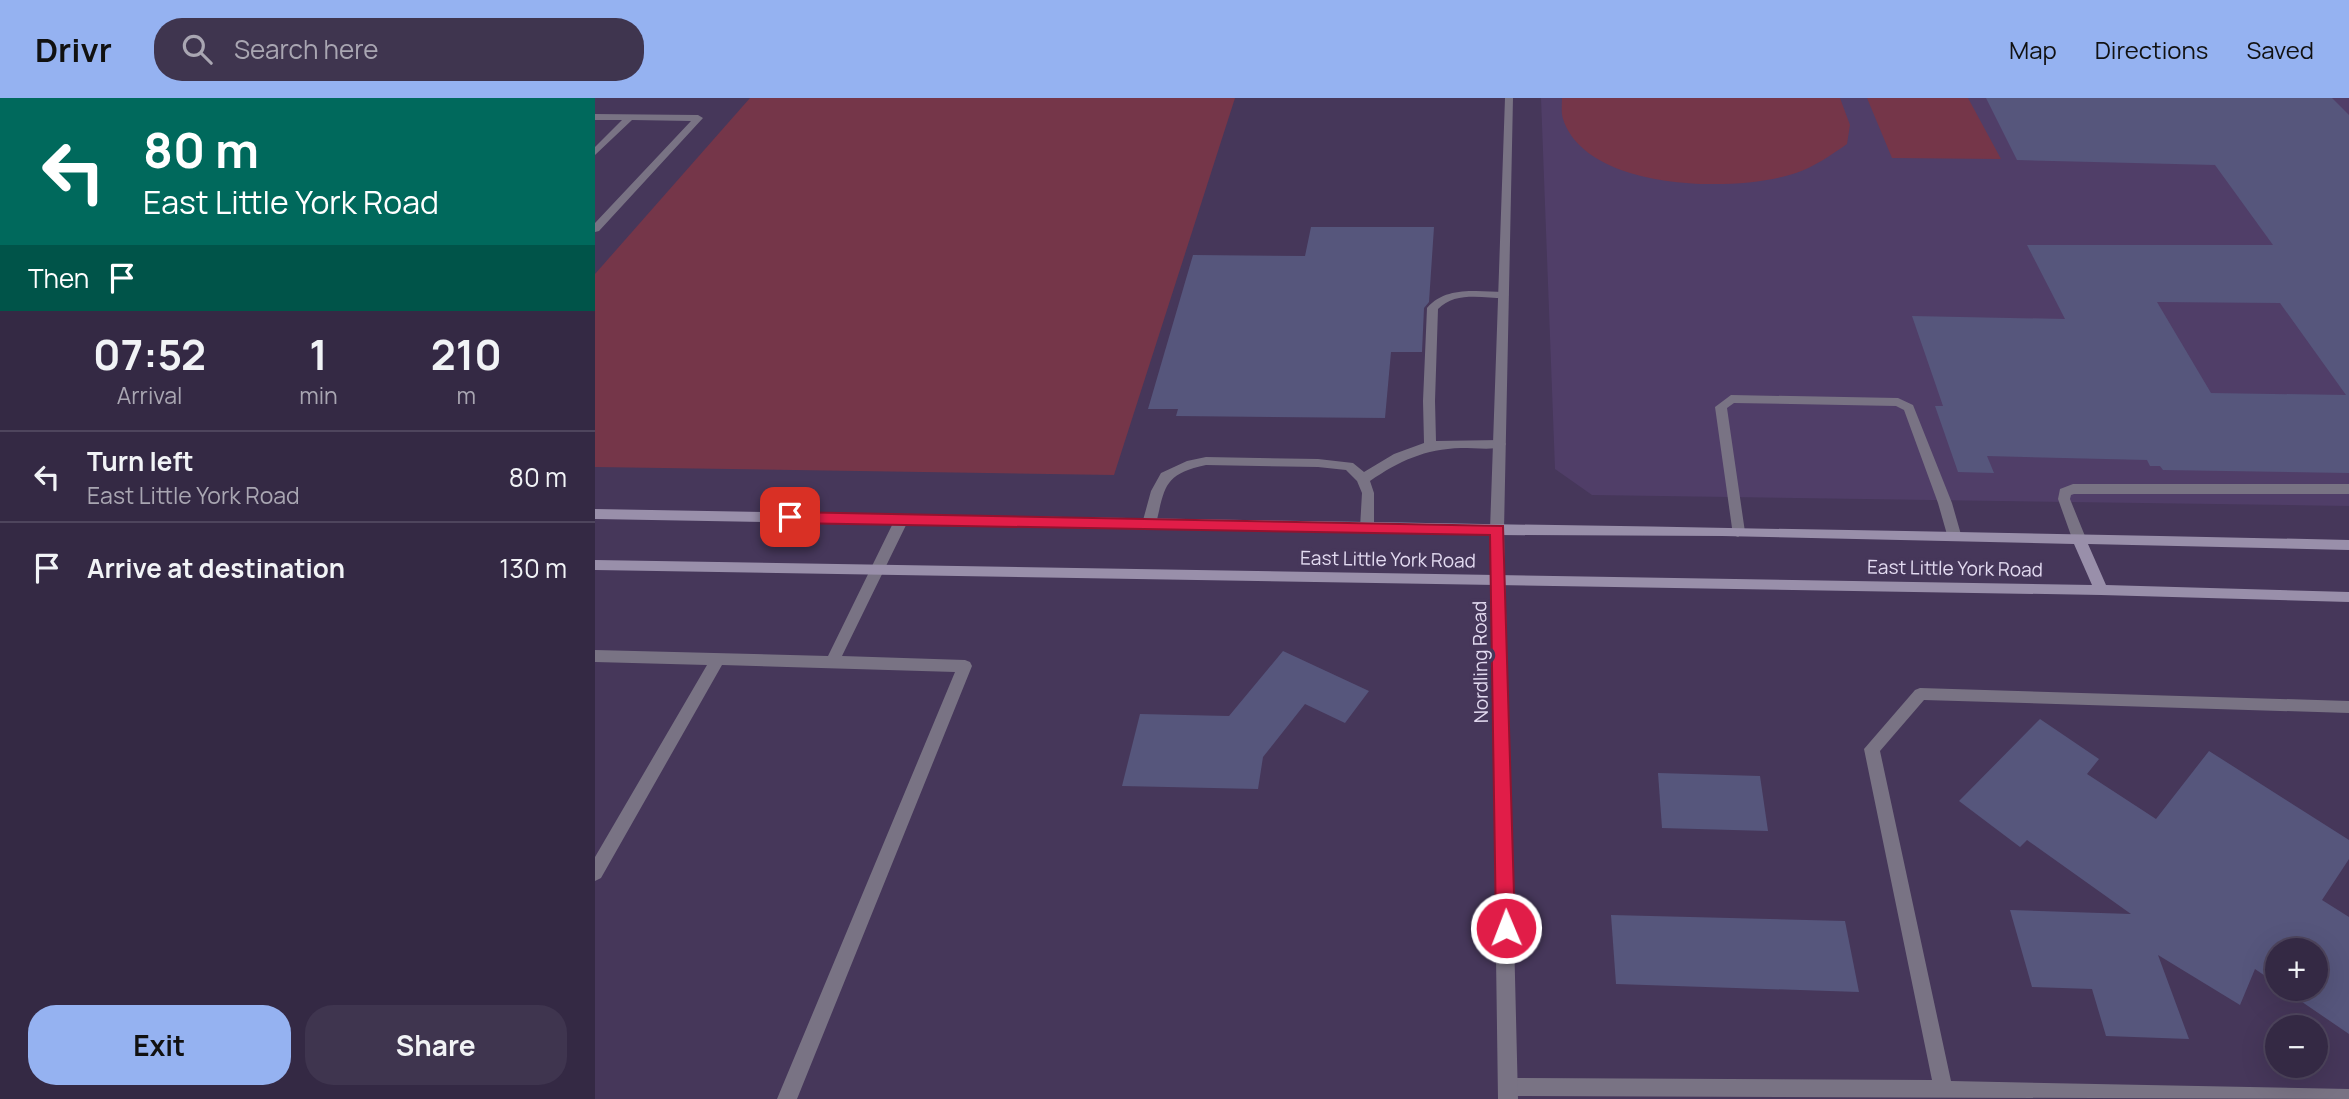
<!DOCTYPE html>
<html lang="en">
<head>
<meta charset="utf-8">
<style>
	body { margin:0; font-family:Manrope,sans-serif; background:#3f354f; color:#f1f3f6; height:100vh; display:flex; flex-direction:column; font-size:26px; white-space:nowrap }
	* { box-sizing:border-box; margin:0 }
	p { font-size:23px; color:#a9a6b2 }
	.icon { flex:none; width:38px; height:38px; fill:none; stroke:currentColor; stroke-width:2; stroke-linecap:round; stroke-linejoin:round }
	.map { position:relative; flex:1; overflow:hidden }
	.side { display:flex; flex-direction:column; background:#342944; width:595px }
	.side>* { flex:none }
	.guide { background:#00695c; color:#fff; overflow:hidden }
	.controls { position:absolute; left:1670px; top:840px; display:grid; gap:14px }
	.controls a { display:grid; place-items:center; width:63px; height:63px; border-radius:50%; background:#342944; box-shadow:0 7px 28px #0002,0 0 0 2px #4e455d; font-size:35px }
	.pin { position:absolute; display:grid; place-items:center; width:60px; height:60px; color:#fff; margin:-30px; border-radius:14px; box-shadow:0 4px 10px #0006 }
	.me { position:absolute; width:77px; margin:-38px; rotate:359deg; stroke-linejoin:round; filter:drop-shadow(0 0 5px #0008) }
	.turn { display:flex; align-items:center; gap:24px; height:147px; padding:0 28px; font-size:32px }
	.turn .icon { width:91px; height:91px; stroke-width:2.5 }
	.turn b { display:block; font-size:49px; line-height:60px }
	.then { display:flex; align-items:center; height:66px; padding:0 28px; background:#0003; gap:14px; font-size:26px }
	.eta { display:flex; justify-content:space-evenly; align-items:center; height:119px; text-align:center }
	.eta b { font-size:42px; font-weight:700; line-height:49px }
	.primary-button { display:flex; gap:14px; margin-top:auto; padding:14px 28px }
	.primary-button a { flex:1; height:80px; border-radius:28px; background:#95b2f1; color:#111; font-size:28px; font-weight:700; line-height:80px; text-align:center }
	.primary-button a+a { background:#3f354f; color:#f1f3f6 }
	ul { padding:0; list-style:none }
	li { display:flex; align-items:center; gap:21px; height:91px; padding:0 28px; border-top:2px solid #4e455d }
	li div { flex:1 }
	li b { display:block; font-size:26px }
	li em { font-style:normal }
	header { display:flex; align-items:center; gap:42px; box-sizing:border-box; height:98px; padding:0 35px; background:#95b2f1; color:#111 }
	header strong { font-size:33px }
	nav { display:flex; gap:38px; margin-inline-start:auto; font-size:24px }
	.search { width:490px; height:63px; background:#3f354f; display:flex; align-items:center; gap:18px; box-sizing:border-box; padding:0 24px; border-radius:28px; color:#a9a6b2; font-size:26px }
	main { display:flex; flex:1; min-height:0 }
	.map>svg:first-child { display:block }
	.built { fill:#503e68 }
	.green { fill:#753649 }
	.building { fill:#56567c; fill-rule:evenodd }
	.lines { fill:none; stroke-linecap:round; stroke-linejoin:round }
	.service { fill:#797384; fill-rule:evenodd }
	.tertiary { fill:#797384; fill-rule:evenodd }
	.secondary { fill:#998faa; fill-rule:evenodd }
	.route { fill:#e11d48; stroke:#92132f; stroke-width:2 }
	.labels { text-anchor:middle; dominant-baseline:central; stroke-width:7; stroke-linejoin:round; paint-order:stroke }
	.street-label { font-size:19px; fill:#e3dbf1; stroke:#46375a }
</style>
</head>
<body>
<header>
<strong>Drivr</strong>
<div class="search"><svg class="icon" aria-label="search" viewBox="0 0 24 24"><circle cx="10" cy="10" r="6"/><path d="M15 15l6 6"/></svg>Search here</div>
<nav><a>Map</a><a>Directions</a><a>Saved</a></nav>
</header>
<main>
<section class="side">
<div class="guide">
<div class="turn"><svg class="icon" aria-label="left" viewBox="0 0 24 24"><path d="M17 20v-9H6M10 6l-5 5 5 5"/></svg><div><b>80 m</b>East Little York Road</div></div>
<div class="then">Then<svg class="icon" aria-label="arrive" viewBox="0 0 24 24"><path d="M6 21V4h12l-3 4 3 4H6"/></svg></div>
</div>
<div class="eta">
<div><b>07:52</b><p>Arrival</p></div>
<div><b>1</b><p>min</p></div>
<div><b>210</b><p>m</p></div>
</div>
<ul>
<li><svg class="icon" aria-label="left" viewBox="0 0 24 24"><path d="M17 20v-9H6M10 6l-5 5 5 5"/></svg><div><b>Turn left</b><p>East Little York Road</p></div><em>80 m</em></li>
<li><svg class="icon" aria-label="arrive" viewBox="0 0 24 24"><path d="M6 21V4h12l-3 4 3 4H6"/></svg><div><b>Arrive at destination</b></div><em>130 m</em></li>
</ul>
<div class="primary-button"><a>Exit</a><a>Share</a></div>
</section>
<div class="map">
<svg width="1754" height="1001" viewBox="0 0 1754 1001">
	<rect width="100%" height="100%" fill="#46375a"/>
	<polygon class="built" points="946,0 1754,0 1754,408 997,397 960,371"/>
	<g class="green">
		<polygon points="155,0 640,0 519,377 0,369 0,176"/>
		<path d="M967,0H1245L1255,27L1252,46C1236,57 1219,69 1201,75C1142,95 992,94 968,21C966,15 967,6 967,0Z"/>
		<polygon points="1272,0 1373,0 1406,61 1297,60"/>
	</g>
	<g class="building">
		<path d="M1391,0H1737L1754,17V375L1568,372L1565,368H1555L1552,362L1392,358L1399,375L1363,374L1340,308H1348L1317,218L1470,221L1432,147H1678L1620,67L1422,62ZM1562,204L1685,205L1751,297L1616,295Z"/>
		<polygon points="716,129 839,129 834,204 829,210 827,254 796,254 790,320 581,318 583,311 553,311 598,157 710,158"/>
		<polygon points="688,553 774,593 750,625 710,606 668,659 663,691 527,688 545,616 634,618"/>
		<polygon points="1445,621 1504,661 1492,676 1561,721 1614,653 1754,742 1754,761 1727,802 1754,819 1754,936 1688,891 1720,891 1720,852 1682,852 1682,886 1660,871 1645,907 1563,857 1594,941 1511,938 1497,891 1437,889 1415,812 1536,816 1432,742 1425,749 1364,703"/>
		<polygon points="1063,675 1165,678 1173,733 1067,730"/>
		<polygon points="1016,817 1250,823 1264,894 1021,886"/>
	</g>
	<g class="lines">
		<g class="service">
			<polygon points="0,16 103,17 108,20 4,133 0,134 0,125 96,23 37,22 0,57 0,49 27,22 0,22"/>
			<path d="M881,193L909,194L914,197L909,200C888,200 860,193 843,211L840,303L841,343L905,342L909,343L911,346L909,349C896,352 880,350 866,350C830,351 804,363 775,383L779,395V430L772,435L765,430L767,395L762,383L751,372L723,369L611,367C569,376 570,388 561,426L554,431L549,429L547,426L556,393L566,375L592,363L611,359L723,361L758,365L769,374L799,356L829,345L828,303L832,210C845,195 862,193 881,193Z"/>
			<polygon points="1136,297 1303,300 1318,307 1357,405 1367,440 1365,443 1355,443 1353,440 1343,405 1309,312 1301,308 1139,305 1132,310 1150,434 1143,439 1138,437 1120,309"/>
			<polygon points="1478,386 1754,386 1754,396 1479,396 1476,397 1475,401 1492,443 1485,448 1478,443 1463,401 1465,391"/>
			<polygon points="307,416 314,421 247,558 370,562 375,564 377,568 202,1001 182,1001 360,574 127,567 6,780 0,783 0,759 112,567 0,564 0,552 233,558 300,421"/>
			<polygon points="1325,590 1754,603 1754,615 1329,602 1285,653 1356,983 1754,991 1754,1001 913,998 906,996 904,989 906,982 913,980 1337,982 1269,651 1320,592"/>
		</g>
		<polygon class="tertiary" points="910,0 918,0 909,432 923,1001 903,1001 895,432"/>
		<path class="secondary" d="M0,411C585,422 1169,429 1754,442V452L1493,446L1511,487L1754,494V504L1506,497L0,472V462L1497,487L1479,446L1127,438L902,437L0,421Z"/>
	</g>
	<polygon class="route" points="195,414 908,428 920,830 918,836 911,839 904,836 901,830 895,437 195,425 188,419"/>
	<g class="labels">
		<g class="street-label">
			<text transform="translate(793 461) rotate(1)">East Little York Road</text>
			<text transform="translate(1360 470) rotate(1)">East Little York Road</text>
			<text transform="translate(885 564) rotate(-91)">Nordling Road</text>
		</g>
	</g>
</svg>
<div class="controls">
<a>+</a>
<a>−</a>
</div>
<div class="pin" style="left:195px;top:419px;background:#d93025"><svg class="icon" aria-label="arrive" viewBox="0 0 24 24"><path d="M6 21V4h12l-3 4 3 4H6"/></svg></div>
<svg class="me" style="left:911px;top:830px" viewBox="-20 -20 40 40"><circle r="17" fill="#e11d48" stroke="#fff" stroke-width="3"/><path d="M0-11L8 9 0 5-8 9z" fill="#fff"/></svg>
</div>
</main>
</body>
</html>
